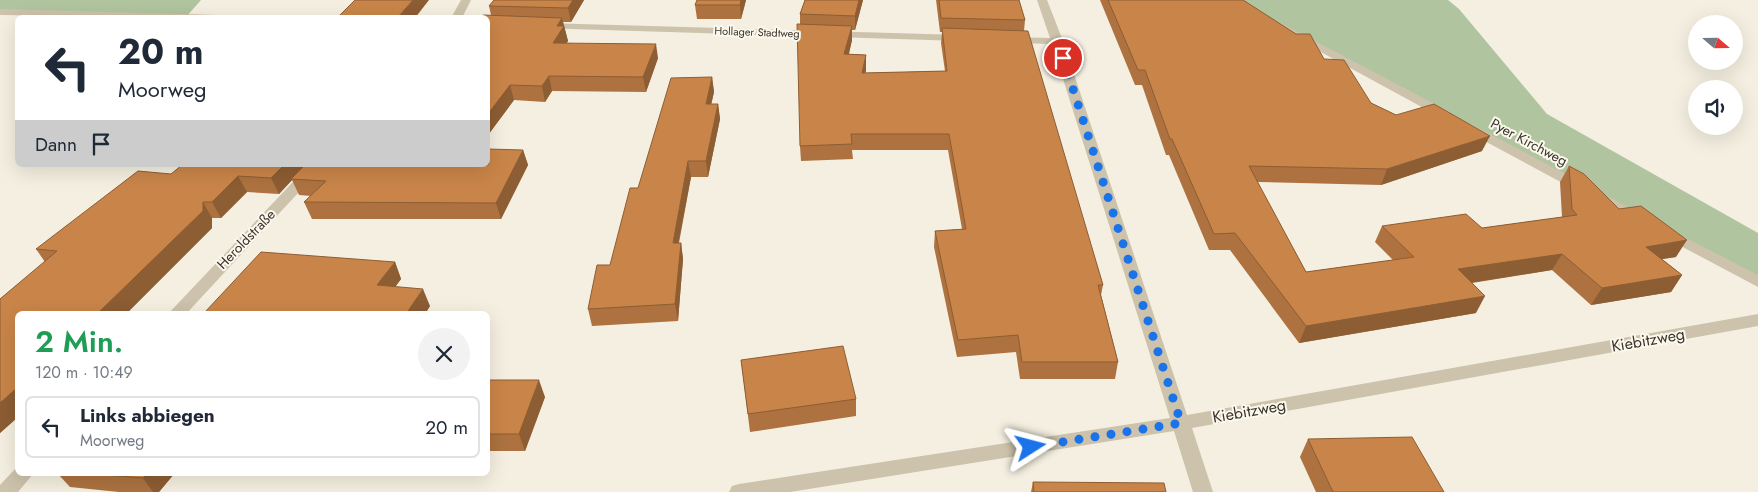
<!DOCTYPE html>
<html lang="de">
<head>
<meta charset="utf-8">
<style>
	body { margin:0; font-family:Jost,sans-serif; background:#f2f2f3; color:#1f2937; height:100vh; display:flex; flex-direction:column; font-size:19px; white-space:nowrap }
	* { box-sizing:border-box; margin:0 }
	p { font-size:16px; color:#747a83 }
	.icon { flex:none; width:28px; height:28px; fill:none; stroke:currentColor; stroke-width:2; stroke-linecap:round; stroke-linejoin:round }
	.map { position:relative; flex:1; overflow:hidden }
	.sheet { position:absolute; left:15px; top:311px; width:475px; height:165px; display:flex; flex-direction:column; background:#fff; border-radius:8px; box-shadow:0 5px 20px #0002 }
	.sheet>* { flex:none }
	.guide { position:absolute; left:15px; top:15px; width:475px; height:152px; border-radius:8px; box-shadow:0 5px 20px #0002; background:#fff; color:#1f2937; overflow:hidden }
	.needle { width:32px; rotate:110deg }
	.fabs { position:absolute; left:1688px; top:15px; display:grid; gap:10px }
	.fabs a { display:grid; place-items:center; width:55px; height:55px; border-radius:50%; background:#fff; box-shadow:0 5px 20px #0002; font-size:25px }
	.pin { position:absolute; display:grid; place-items:center; width:42px; height:42px; color:#fff; margin:-21px; border:2px solid #fff; border-radius:50%; box-shadow:0 1px 5px #0007 }
	.me { position:absolute; width:55px; margin:-28px; rotate:81deg; stroke-linejoin:round; filter:drop-shadow(0 0 4px #0008) }
	.turn { display:flex; align-items:center; gap:18px; height:105px; padding:0 20px; font-size:22px }
	.turn .icon { width:65px; height:65px; stroke-width:2.5 }
	.turn b { display:block; font-size:35px; line-height:42px }
	.then { display:flex; align-items:center; height:48px; padding:0 20px; background:#0003; gap:10px; font-size:19px }
	.round { display:grid; place-items:center; flex:none; width:52px; height:52px; border-radius:26px; background:#f2f2f3 }
	.headline { display:flex; align-items:center; justify-content:space-between; height:85px; padding:0 20px }
	h1 { font-size:30px; font-weight:600; line-height:38px; color:#1e9e55 }
	ul { padding:0; list-style:none }
	li { display:flex; align-items:center; gap:15px; height:62px; margin:0 10px 8px; padding:0 10px; border:2px solid #e0e1e3; border-radius:8px }
	li div { flex:1 }
	li b { display:block; font-size:19px }
	li em { font-style:normal }
	.map>svg:first-child { display:block }
	.green { fill:#afc49f }
	.lines { fill:none; stroke-linecap:round; stroke-linejoin:round }
	.street { fill:#cdc2ab; fill-rule:evenodd }
	.wall { fill:#ad723f }
	.shaded-wall { fill:#8d5d33 }
	.building { fill:#c98549; stroke:#8d5d33 }
	.route { stroke:#1a73e8; stroke-width:9; stroke-dasharray:0 16.2 }
	.labels { text-anchor:middle; dominant-baseline:central; stroke-width:4; stroke-linejoin:round; paint-order:stroke }
	.far-street-label { font-size:11px; fill:#3a332a; stroke:#fbf8ed }
	.street-label { font-size:14px; fill:#3a332a; stroke:#fbf8ed }
	.near-street-label { font-size:16px; fill:#3a332a; stroke:#fbf8ed }
</style>
</head>
<body>
<div class="map">
<svg width="1758" height="492" viewBox="0 0 1758 492">
	<rect width="100%" height="100%" fill="#f4efe0"/>
	<g class="green">
		<polygon points="0,0 201,0 186,17 0,12"/>
		<polygon points="1234,0 1448,0 1459,9 1547,114 1758,233 1758,282"/>
	</g>
	<g class="lines">
		<g class="street">
			<polygon points="461,0 471,0 462,18 451,18"/>
			<polygon points="1037,0 1047,0 1063,41 1187,415 1758,314 1758,326 1192,428 1213,492 1193,492 1174,431 790,492 729,492 732,486 739,484 1170,418 1052,44 1011,43 1005,40 1011,37 1050,38"/>
			<polygon points="0,9 219,15 224,18 0,15"/>
			<polygon points="1277,21 1450,112 1452,115 1450,118 1442,118 1273,26 1272,24"/>
			<polygon points="544,23 961,35 967,38 961,41 540,28 540,24"/>
			<polygon points="1471,124 1645,216 1647,219 1645,222 1635,222 1466,131 1465,128"/>
			<polygon points="309,165 324,165 186,314 168,314"/>
			<polygon points="1667,228 1758,275 1758,287 1662,236 1660,233"/>
			<polygon points="16,468 18,474 33,474 18,492 0,492 0,485"/>
		</g>
	</g>
	<g class="wall">
		<polygon points="494,0 584,0 571,22 563,22 568,41 566,43 658,58 646,92 552,91 545,102 514,100 488,135 488,18 491,15 489,6"/>
		<polygon points="697,0 746,0 741,19 697,19 695,5"/>
		<polygon points="805,0 863,0 855,30 852,30 852,40 849,54 866,55 866,70 865,73 945,71 941,43 942,32 940,32 936,0 1019,0 1025,20 1024,31 1103,285 1101,295 1118,362 1115,379 1020,379 1016,352 957,357 934,247 935,231 962,229 948,150 852,150 853,159 801,161 800,146 800,14"/>
		<polygon points="1100,0 1243,0 1324,59 1371,103 1396,115 1482,151 1381,185 1257,182 1306,272 1393,260 1375,242 1382,226 1482,228 1562,217 1560,182 1569,166 1619,209 1676,257 1662,259 1682,275 1671,292 1591,305 1552,270 1472,283 1476,313 1299,343 1230,250 1209,250 1169,155 1166,155 1142,85 1135,85"/>
		<polygon points="712,77 714,92 711,104 718,104 720,119 708,177 691,177 679,243 681,243 683,259 678,321 592,326 588,309 610,265"/>
		<polygon points="523,150 528,165 501,219 312,219 304,202 311,196 299,195 292,180 279,194 247,192 221,218 212,218 212,228 126,314 18,314 18,417 0,433 0,299 45,262 36,249 171,174 488,165"/>
		<polygon points="395,262 401,279 395,287 430,306 425,314 206,314 205,312"/>
		<polygon points="741,360 856,399 856,416 750,432"/>
		<polygon points="488,380 545,397 525,451 488,451"/>
		<polygon points="1308,439 1444,492 1316,492 1300,457"/>
		<polygon points="58,474 174,474 159,492 119,492 70,487"/>
		<polygon points="1033,482 1166,492 1031,492"/>
	</g>
	<g class="shaded-wall">
		<polygon points="413,0 429,0 415,18 398,17"/>
		<polygon points="573,0 584,0 571,22 568,8"/>
		<polygon points="741,0 746,0 741,19 740,5"/>
		<polygon points="859,0 863,0 855,30 855,16"/>
		<polygon points="562,18 568,41 557,58 553,43 557,26"/>
		<polygon points="852,26 852,40 845,69 844,54"/>
		<polygon points="656,44 658,58 646,92 643,77"/>
		<polygon points="866,55 866,70 862,88 862,73"/>
		<polygon points="549,76 552,91 545,102 542,86"/>
		<polygon points="712,77 714,92 708,119 706,104"/>
		<polygon points="510,85 514,100 488,135 488,114"/>
		<polygon points="718,104 720,119 708,177 706,161"/>
		<polygon points="1490,136 1482,151 1381,185 1387,169"/>
		<polygon points="523,150 528,165 501,219 496,203"/>
		<polygon points="688,161 691,177 675,260 673,243"/>
		<polygon points="284,165 306,165 291,179 292,180 279,194 271,178"/>
		<polygon points="238,176 247,192 221,218 212,202"/>
		<polygon points="203,202 212,218 212,228 126,314 97,314"/>
		<polygon points="1687,240 1676,257 1636,263 1646,247"/>
		<polygon points="681,243 683,259 678,321 675,304"/>
		<polygon points="1562,254 1552,270 1450,286 1458,269"/>
		<polygon points="395,262 401,279 384,302 377,285"/>
		<polygon points="1682,275 1671,292 1591,305 1602,288"/>
		<polygon points="423,289 430,306 425,314 406,314"/>
		<polygon points="1485,296 1476,313 1299,343 1306,326"/>
		<polygon points="539,380 545,397 525,451 519,434"/>
		<polygon points="18,387 18,417 0,433 0,403"/>
		<polygon points="147,474 174,474 159,492 153,492 143,478"/>
	</g>
	<g class="building">
		<polygon points="355,0 413,0 398,17 423,18 337,18"/>
		<polygon points="494,0 573,0 568,8 489,6"/>
		<polygon points="697,0 741,0 740,5 695,5"/>
		<polygon points="805,0 859,0 855,16 800,14"/>
		<polygon points="939,0 1019,0 1025,20 941,18"/>
		<polygon points="1108,0 1243,0 1296,34 1310,34 1324,59 1344,60 1371,103 1396,115 1434,104 1490,136 1387,169 1249,166 1306,272 1414,257 1382,226 1466,214 1482,228 1577,215 1572,209 1569,166 1584,174 1619,209 1641,206 1687,240 1646,247 1682,275 1602,288 1562,254 1458,269 1485,296 1306,326 1235,233 1214,234 1172,139 1170,139 1145,70 1138,70"/>
		<polygon points="483,15 562,18 557,26 564,26 553,43 656,44 643,77 549,76 542,86 510,85 488,114 488,18 480,18"/>
		<polygon points="797,24 852,26 844,54 866,55 862,73 947,71 942,28 1028,31 1103,285 1098,285 1118,362 1022,362 1018,335 958,340 935,231 966,229 949,134 851,134 852,144 800,146"/>
		<polygon points="712,77 706,104 718,104 706,161 688,161 673,243 681,243 675,304 588,309 597,265 610,265 630,188 638,188 671,78"/>
		<polygon points="488,149 523,150 496,203 304,202 326,181 291,179 305,165 488,165"/>
		<polygon points="182,165 284,165 271,178 238,176 212,202 203,202 203,211 97,314 18,314 18,387 0,403 0,299 57,251 36,249 138,171 171,174"/>
		<polygon points="261,252 395,262 377,285 423,289 406,314 229,314 205,312"/>
		<polygon points="843,346 856,399 748,414 741,360"/>
		<polygon points="488,380 539,380 519,434 488,434"/>
		<polygon points="1412,437 1444,492 1333,492 1308,439"/>
		<polygon points="95,474 147,474 143,478"/>
		<polygon points="1033,482 1164,483 1166,492 1034,492"/>
	</g>
	<g class="lines">
		<polyline class="route" points="1031,447 1181,423 1063,58"/>
	</g>
	<g class="labels">
		<g class="far-street-label">
			<text transform="translate(757 32) rotate(2)">Hollager Stadtweg</text>
		</g>
		<g class="street-label">
			<text transform="translate(1529 142) rotate(28)">Pyer Kirchweg</text>
			<text transform="translate(246 239) rotate(-46)">Heroldstraße</text>
		</g>
		<g class="near-street-label">
			<text transform="translate(1648 340) rotate(-10)">Kiebitzweg</text>
			<text transform="translate(1249 411) rotate(-10)">Kiebitzweg</text>
		</g>
	</g>
</svg>
<div class="fabs">
<a><svg class="needle" viewBox="-14 -14 28 28"><path d="M0-13l5 13h-10z" fill="#e53935"/><path d="M0 13l5-13h-10z" fill="#747a83"/></svg></a>
<a><svg class="icon" aria-label="sound" viewBox="0 0 24 24"><path d="M4 9h4l5-4v14l-5-4H4zM17 9q2 3 0 6"/></svg></a>
</div>
<div class="pin" style="left:1063px;top:58px;background:#d93025"><svg class="icon" aria-label="arrive" viewBox="0 0 24 24"><path d="M6 21V4h12l-3 4 3 4H6"/></svg></div>
<svg class="me" style="left:1031px;top:447px" viewBox="-20 -20 40 40"><path d="M0-17L14 15 0 8-14 15z" fill="#1a73e8" stroke="#fff" stroke-width="4"/></svg>
<div class="guide">
<div class="turn"><svg class="icon" aria-label="left" viewBox="0 0 24 24"><path d="M17 20v-9H6M10 6l-5 5 5 5"/></svg><div><b>20 m</b>Moorweg</div></div>
<div class="then">Dann<svg class="icon" aria-label="arrive" viewBox="0 0 24 24"><path d="M6 21V4h12l-3 4 3 4H6"/></svg></div>
</div>
<section class="sheet">
<div class="headline"><div><h1>2 Min.</h1><p>120 m · 10:49</p></div><a class="round"><svg class="icon" aria-label="close" viewBox="0 0 24 24"><path d="M6 6l12 12M18 6L6 18"/></svg></a></div>
<ul>
<li><svg class="icon" aria-label="left" viewBox="0 0 24 24"><path d="M17 20v-9H6M10 6l-5 5 5 5"/></svg><div><b>Links abbiegen</b><p>Moorweg</p></div><em>20 m</em></li>
</ul>
</section>
</div>
</body>
</html>
